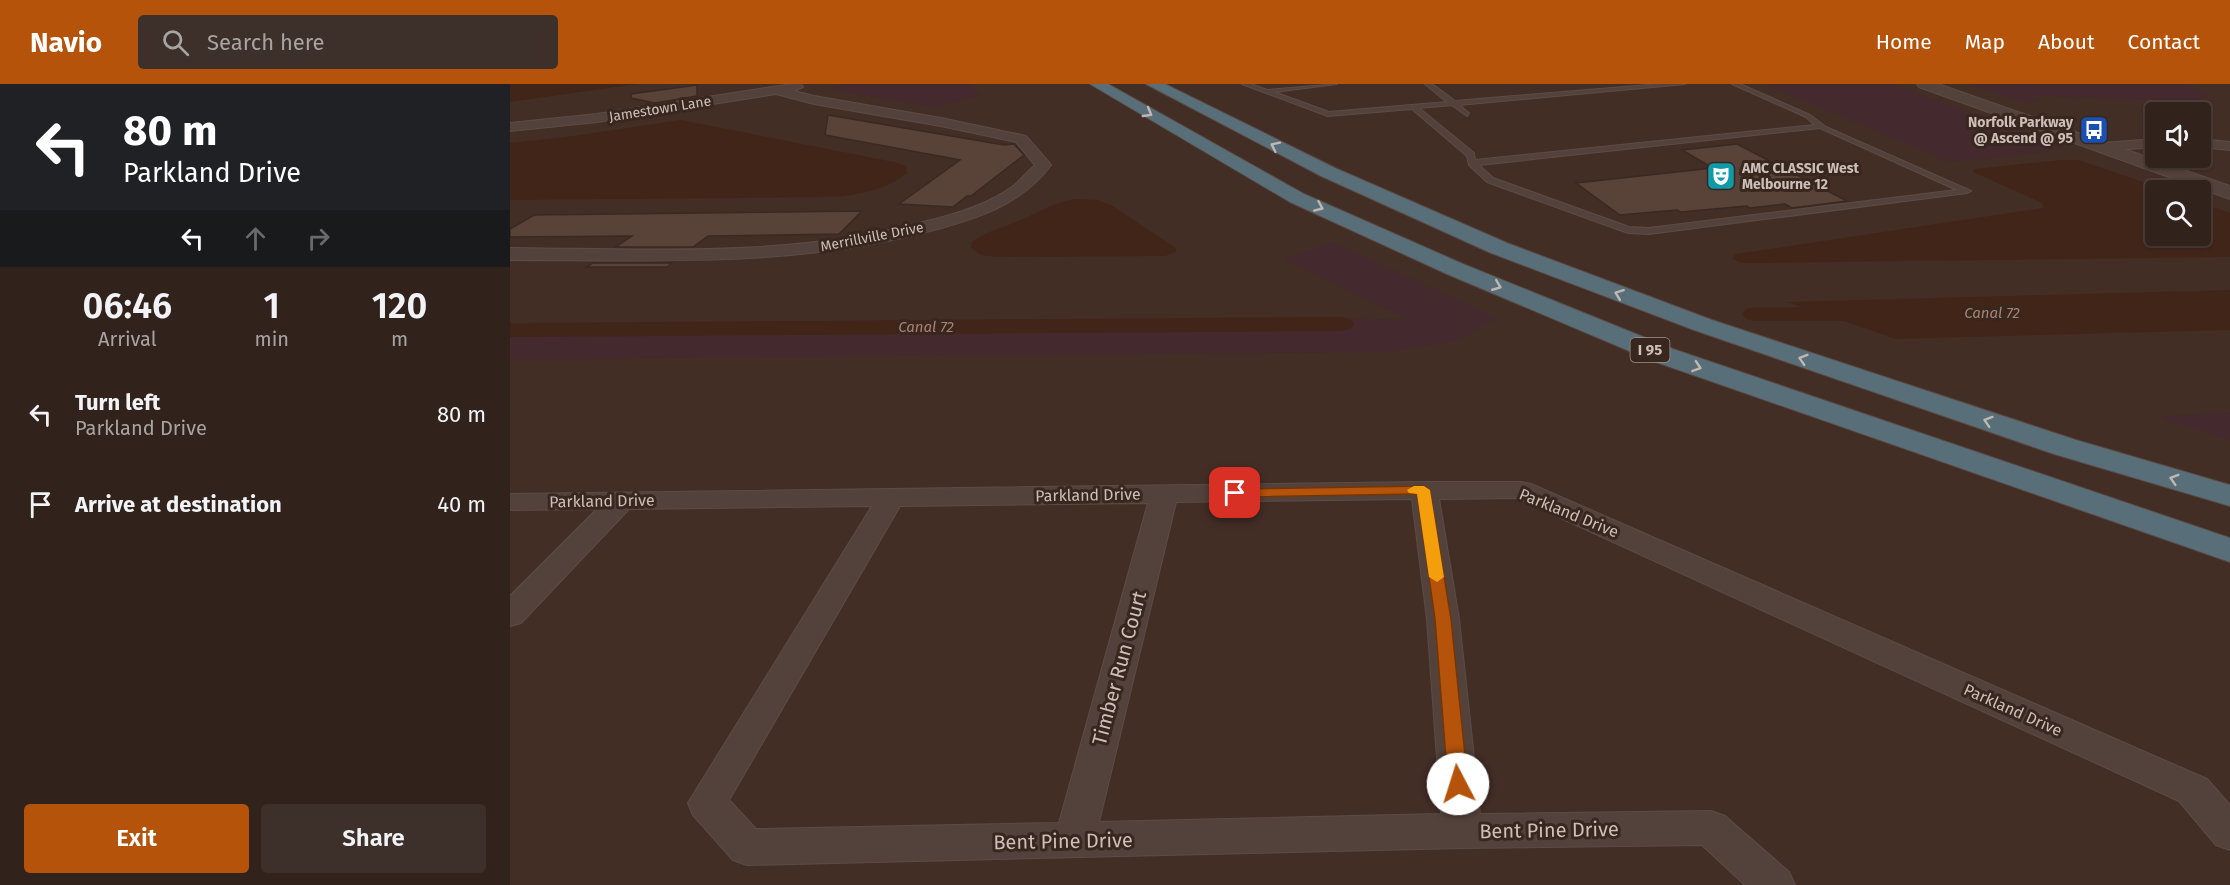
<!DOCTYPE html>
<html lang="en">
<head>
<meta charset="utf-8">
<style>
	body { margin:0; font-family:"Fira Sans",sans-serif; background:#3d2f29; color:#f1f3f6; height:100vh; display:flex; flex-direction:column; font-size:22px; white-space:nowrap }
	* { box-sizing:border-box; margin:0 }
	p { font-size:20px; color:#a8a4a3 }
	.icon { flex:none; width:33px; height:33px; fill:none; stroke:currentColor; stroke-width:2; stroke-linecap:round; stroke-linejoin:round }
	.map { position:relative; flex:1; overflow:hidden }
	.details { display:flex; flex-direction:column; background:#32221c; width:510px }
	.details>* { flex:none }
	.banner { background:#202124; color:#fff; overflow:hidden }
	.buttons { position:absolute; left:1635px; top:18px; display:grid; gap:12px }
	.buttons a { display:grid; place-items:center; width:66px; height:66px; border-radius:6px; background:#32221c; box-shadow:0 2px 4px #0004,0 0 0 2px #4d3f3b; font-size:30px }
	.pin { position:absolute; display:grid; place-items:center; width:51px; height:51px; color:#fff; margin:-26px; border-radius:12px; box-shadow:0 3px 9px #0006 }
	.me { position:absolute; width:66px; margin:-33px; rotate:355deg; stroke-linejoin:round; filter:drop-shadow(0 0 4px #0008) }
	.turn { display:flex; align-items:center; gap:21px; height:126px; padding:0 24px; font-size:27px }
	.turn .icon { width:78px; height:78px; stroke-width:2.5 }
	.turn b { display:block; font-size:42px; line-height:51px }
	.lanes { display:flex; align-items:center; height:57px; padding:0 24px; background:#0003; justify-content:center; gap:30px; direction:ltr }
	.lanes .off { opacity:.35 }
	.eta { display:flex; justify-content:space-evenly; align-items:center; height:102px; text-align:center }
	.eta b { font-size:36px; font-weight:600; line-height:42px }
	.button { display:flex; gap:12px; margin-top:auto; padding:12px 24px }
	.button a { flex:1; height:69px; border-radius:6px; background:#b45309; color:#fff; font-size:24px; font-weight:600; line-height:69px; text-align:center }
	.button a+a { background:#3d2f29; color:#f1f3f6 }
	ul { padding:0; list-style:none }
	li { display:flex; align-items:center; gap:18px; height:90px; padding:0 24px }
	li div { flex:1 }
	li b { display:block; font-size:22px }
	li em { font-style:normal }
	header { display:flex; align-items:center; gap:36px; box-sizing:border-box; height:84px; padding:0 30px; background:#b45309; color:#fff }
	header strong { font-size:28px }
	nav { display:flex; gap:33px; margin-inline-start:auto; font-size:21px }
	.search { width:420px; height:54px; background:#3d2f29; display:flex; align-items:center; gap:15px; box-sizing:border-box; padding:0 21px; border-radius:6px; color:#a8a4a3; font-size:22px }
	main { display:flex; flex:1; min-height:0 }
	.map>svg:first-child { display:block }
	.green { fill:#44292e }
	.water { fill:#422519 }
	.lines { fill:none; stroke-linecap:round; stroke-linejoin:round }
	.canal { fill:#422519; fill-rule:evenodd }
	.building { fill:#594238; stroke:#3a2922; stroke-width:1.5 }
	.service-casing { stroke:#5c4c45; stroke-width:2 }
	.minor-casing { stroke:#5c4c45; stroke-width:2 }
	.tertiary-casing { stroke:#5c4c45; stroke-width:2 }
	.motorway-casing { stroke:#5a4a43; stroke-width:2 }
	.service { fill:#53423b; fill-rule:evenodd }
	.minor { fill:#53423b; fill-rule:evenodd }
	.tertiary { fill:#53423b; fill-rule:evenodd }
	.motorway { fill:#586f79; fill-rule:evenodd }
	.oneway { stroke:#c1b7b2 }
	.route { fill:#b45309; stroke:#753606; stroke-width:1.5 }
	.slow { fill:#f59e0b }
	.labels { text-anchor:middle; dominant-baseline:central; stroke-width:6; stroke-linejoin:round; paint-order:stroke }
	.far-street-label { font-size:14px; fill:#cdbfb8; stroke:#38271f }
	.far-poi-label { font-size:14px; font-weight:bold; fill:#cdbfb8; stroke:#38271f; text-anchor:end }
	.far-water-label { font-size:15px; font-style:italic; fill:#ac8171; stroke:#38271f }
	.shield { fill:#38271f; stroke:#a0918a; stroke-width:1.5 }
	.shield-label { font-size:15px; font-weight:bold; fill:#cdbfb8 }
	.street-label { font-size:16px; fill:#cdbfb8; stroke:#38271f }
	.near-street-label { font-size:20px; fill:#cdbfb8; stroke:#38271f }
</style>
</head>
<body>
<header>
<strong>Navio</strong>
<div class="search"><svg class="icon" aria-label="search" viewBox="0 0 24 24"><circle cx="10" cy="10" r="6"/><path d="M15 15l6 6"/></svg>Search here</div>
<nav><a>Home</a><a>Map</a><a>About</a><a>Contact</a></nav>
</header>
<main>
<section class="details">
<div class="banner">
<div class="turn"><svg class="icon" aria-label="left" viewBox="0 0 24 24"><path d="M17 20v-9H6M10 6l-5 5 5 5"/></svg><div><b>80 m</b>Parkland Drive</div></div>
<div class="lanes"><svg class="icon" aria-label="left" viewBox="0 0 24 24"><path d="M17 20v-9H6M10 6l-5 5 5 5"/></svg><svg class="icon off" aria-label="ahead" viewBox="0 0 24 24"><path d="M12 20V5M6 11l6-6 6 6"/></svg><svg class="icon off" aria-label="right" viewBox="0 0 24 24"><path d="M7 20v-9h11M14 6l5 5-5 5"/></svg></div>
</div>
<div class="eta">
<div><b>06:46</b><p>Arrival</p></div>
<div><b>1</b><p>min</p></div>
<div><b>120</b><p>m</p></div>
</div>
<ul>
<li><svg class="icon" aria-label="left" viewBox="0 0 24 24"><path d="M17 20v-9H6M10 6l-5 5 5 5"/></svg><div><b>Turn left</b><p>Parkland Drive</p></div><em>80 m</em></li>
<li><svg class="icon" aria-label="arrive" viewBox="0 0 24 24"><path d="M6 21V4h12l-3 4 3 4H6"/></svg><div><b>Arrive at destination</b></div><em>40 m</em></li>
</ul>
<div class="button"><a>Exit</a><a>Share</a></div>
</section>
<div class="map">
<svg width="1720" height="801" viewBox="0 0 1720 801">
	<rect width="100%" height="100%" fill="#432e26"/>
	<g class="green">
		<polygon points="337,0 459,0 471,11 426,23 319,5"/>
		<polygon points="1259,0 1382,0 1558,65 1440,78 1257,1"/>
		<polygon points="1458,0 1674,0 1700,11 1684,18 1512,11 1532,17 1517,19"/>
		<polygon points="823,158 987,234 945,257 874,268 0,275 0,240 790,233 900,236 774,175"/>
		<polygon points="1720,328 1720,356 1646,333"/>
	</g>
	<g class="water">
		<polygon points="0,0 127,0 0,18"/>
		<path d="M171,36L384,78L396,82L397,89C376,106 355,109 328,113L0,116V59L56,53Z"/>
		<polygon points="1550,76 1569,76 1656,106 1646,106 1646,152 1690,152 1691,119 1720,129 1720,173 1244,179 1231,179 1222,174 1226,170 1533,124 1532,119 1463,88 1464,85"/>
		<path d="M565,115L588,116L601,121L666,164V168L655,172L485,173L471,171L461,164L462,158C475,148 491,144 506,138C529,129 539,120 565,115Z"/>
		<polygon points="1720,206 1720,246 1386,255 1277,218"/>
	</g>
	<g class="lines">
		<g class="canal">
			<polygon points="1244,223 1351,223 1359,225 1363,230 1359,235 1351,237 1244,237 1236,235 1232,230 1236,225"/>
			<polygon points="832,233 840,235 844,240 840,245 832,247 0,253 0,239"/>
		</g>
	</g>
	<g class="building">
		<polygon points="187,1 187,12 145,19 121,14 121,10"/>
		<polygon points="318,31 494,61 504,60 514,71 461,112 457,112 443,123 389,120 450,76 315,51"/>
		<polygon points="1227,60 1337,117 1282,124 1275,120 1240,124 1237,122 1171,128 1167,126 1110,131 1066,99 1203,84 1172,66"/>
		<polygon points="352,127 329,150 198,152 183,163 106,163 122,152 0,153 0,145 24,131"/>
		<polygon points="83,179 162,179 157,183 77,183"/>
	</g>
	<g class="lines">
		<g class="service-casing">
			<path id="service" d="M732,0H741L757,6L827,0L764,8L819,28L937,18L915,0H922L945,17L1150,0H1175L949,21L959,29L957,32L942,21L909,24L964,69L965,76L1305,41L1296,33L1222,0H1230L1300,31L1316,43L1461,107L1457,109L1139,150L1118,149L977,98L959,81L957,72L902,25L818,32ZM1310,44L1447,106L1139,144L1119,143L983,94L969,81Z"/>
		</g>
		<g class="minor-casing">
			<g id="minor">
				<path d="M282,0H291L293,3L284,7L304,12L431,34L516,52L541,81C512,121 465,135 420,147C283,184 141,176 0,176V164C138,165 278,174 413,138C443,131 477,121 502,103C510,97 517,88 525,81L506,58L431,42L304,20L266,10L87,38L0,47V39L87,30Z"/>
				<polygon points="1646,55 1646,63 1592,67 1585,63 1592,59"/>
				<polygon points="1690,55 1720,58 1720,66 1690,63"/>
				<path d="M914,398H1011L1021,400L1697,695L1720,721V766L1706,761L1669,717L1007,414L929,415L949,535L970,730L1201,727L1215,732L1279,788L1285,801H1235L1192,761L952,764L237,781L223,776L183,731L178,719L362,422L119,425L11,539L0,542V512L87,425L0,426V410ZM902,415L917,535L931,730L589,738L666,418ZM638,419L549,739L246,745L219,716L390,422Z"/>
			</g>
		</g>
		<g class="tertiary-casing">
			<polygon id="tertiary" points="1407,0 1428,0 1720,102 1720,115 1409,3"/>
		</g>
		<g class="motorway-casing">
			<g id="motorway">
				<polygon points="580,0 598,0 794,110 953,180 1163,265 1720,454 1720,478 1143,277 937,190 780,118"/>
				<polygon points="636,0 655,0 825,84 997,159 1202,236 1566,356 1720,401 1720,422 1544,370 1184,246 981,169 811,92"/>
			</g>
		</g>
		<use href="#service" class="service"/>
		<use href="#minor" class="minor"/>
		<use href="#tertiary" class="tertiary"/>
		<use href="#motorway" class="motorway"/>
	</g>
	<defs><path id="oneway-chevron" d="M-2-3.5L2.5 0L-2 3.5" fill="none" stroke-width="1.6" stroke-linecap="round" stroke-linejoin="round" transform="scale(1.5)"/></defs>
	<g class="oneway">
		<use href="#oneway-chevron" transform="translate(638 29) rotate(30)"/>
		<use href="#oneway-chevron" transform="translate(765 62) rotate(-154)"/>
		<use href="#oneway-chevron" transform="translate(809 123) rotate(24)"/>
		<use href="#oneway-chevron" transform="translate(987 202) rotate(22)"/>
		<use href="#oneway-chevron" transform="translate(1109 210) rotate(-159)"/>
		<use href="#oneway-chevron" transform="translate(1293 275) rotate(-162)"/>
		<use href="#oneway-chevron" transform="translate(1187 283) rotate(19)"/>
		<use href="#oneway-chevron" transform="translate(1478 337) rotate(-162)"/>
		<use href="#oneway-chevron" transform="translate(1664 395) rotate(-163)"/>
	</g>
	<polygon class="route" points="914,402 920,406 941,535 958,700 955,706 948,708 941,706 938,700 925,535 907,410 725,413 718,409 725,405"/>
	<polygon class="slow" points="904,402 914,402 920,406 934,493 927,498 919,493 907,410 899,409 897,406"/>
	<defs>
		<g id="bus-square" transform="scale(1.5)"><rect x="-9" y="-9" width="18" height="18" rx="4" fill="#1a4fb4" stroke="#38271f"/><path d="M-5-6H5V4H4V6H2V4H-2V6H-4V4H-5ZM-3.5-4V0h7V-4ZM-3.5 1.2v1.5H-2V1.2ZM2 1.2v1.5H3.5V1.2Z" fill="#fff"/></g>
		<g id="theatre-square" transform="scale(1.5)"><rect x="-9" y="-9" width="18" height="18" rx="4" fill="#0f9aa8" stroke="#38271f"/><path d="M-5-5.5Q0-4 5-5.5V0Q5 5 0 6Q-5 5-5 0ZM-3.3-2.5H-1v1.5H-3.3ZM1-2.5H3.3v1.5H1ZM-2.8 1Q0 5.5 2.8 1Z" fill="#fff"/></g>
	</defs>
	<g fill-rule="evenodd">
		<use href="#bus-square" x="1584" y="46"/>
		<use href="#theatre-square" x="1211" y="92"/>
	</g>
	<g class="labels">
		<g class="far-street-label">
			<text transform="translate(150 25) rotate(-9)">Jamestown Lane</text>
			<text transform="translate(362 153) rotate(-11)">Merrillville Drive</text>
		</g>
		<g class="far-poi-label">
			<text x="1563" y="38">Norfolk Parkway<tspan x="1563" dy="16">@ Ascend @ 95</tspan></text>
			<text x="1232" y="84" text-anchor="start">AMC CLASSIC West<tspan x="1232" dy="16">Melbourne 12</tspan></text>
		</g>
		<g class="far-water-label">
			<text x="1482" y="229">Canal 72</text>
			<text x="416" y="243">Canal 72</text>
		</g>
		<rect class="shield" x="1120.5" y="254" width="39" height="24" rx="4.5"/>
		<g class="shield-label">
			<text x="1140" y="266">I 95</text>
		</g>
		<g class="street-label">
			<text transform="translate(578 411) rotate(-1)">Parkland Drive</text>
			<text transform="translate(92 417) rotate(-1)">Parkland Drive</text>
			<text transform="translate(1059 429) rotate(22)">Parkland Drive</text>
			<text transform="translate(1503 626) rotate(24)">Parkland Drive</text>
		</g>
		<g class="near-street-label">
			<text transform="translate(609 584) rotate(-75)">Timber Run Court</text>
			<text transform="translate(1039 746) rotate(-1)">Bent Pine Drive</text>
			<text transform="translate(553 757) rotate(-1)">Bent Pine Drive</text>
		</g>
	</g>
</svg>
<div class="buttons">
<a><svg class="icon" aria-label="sound" viewBox="0 0 24 24"><path d="M4 9h4l5-4v14l-5-4H4zM17 9q2 3 0 6"/></svg></a>
<a><svg class="icon" aria-label="search" viewBox="0 0 24 24"><circle cx="10" cy="10" r="6"/><path d="M15 15l6 6"/></svg></a>
</div>
<div class="pin" style="left:725px;top:409px;background:#d93025"><svg class="icon" aria-label="arrive" viewBox="0 0 24 24"><path d="M6 21V4h12l-3 4 3 4H6"/></svg></div>
<svg class="me" style="left:948px;top:700px" viewBox="-20 -20 40 40"><circle r="19" fill="#fff"/><path d="M0-13L10 11 0 6-10 11z" fill="#b45309"/></svg>
</div>
</main>
</body>
</html>
